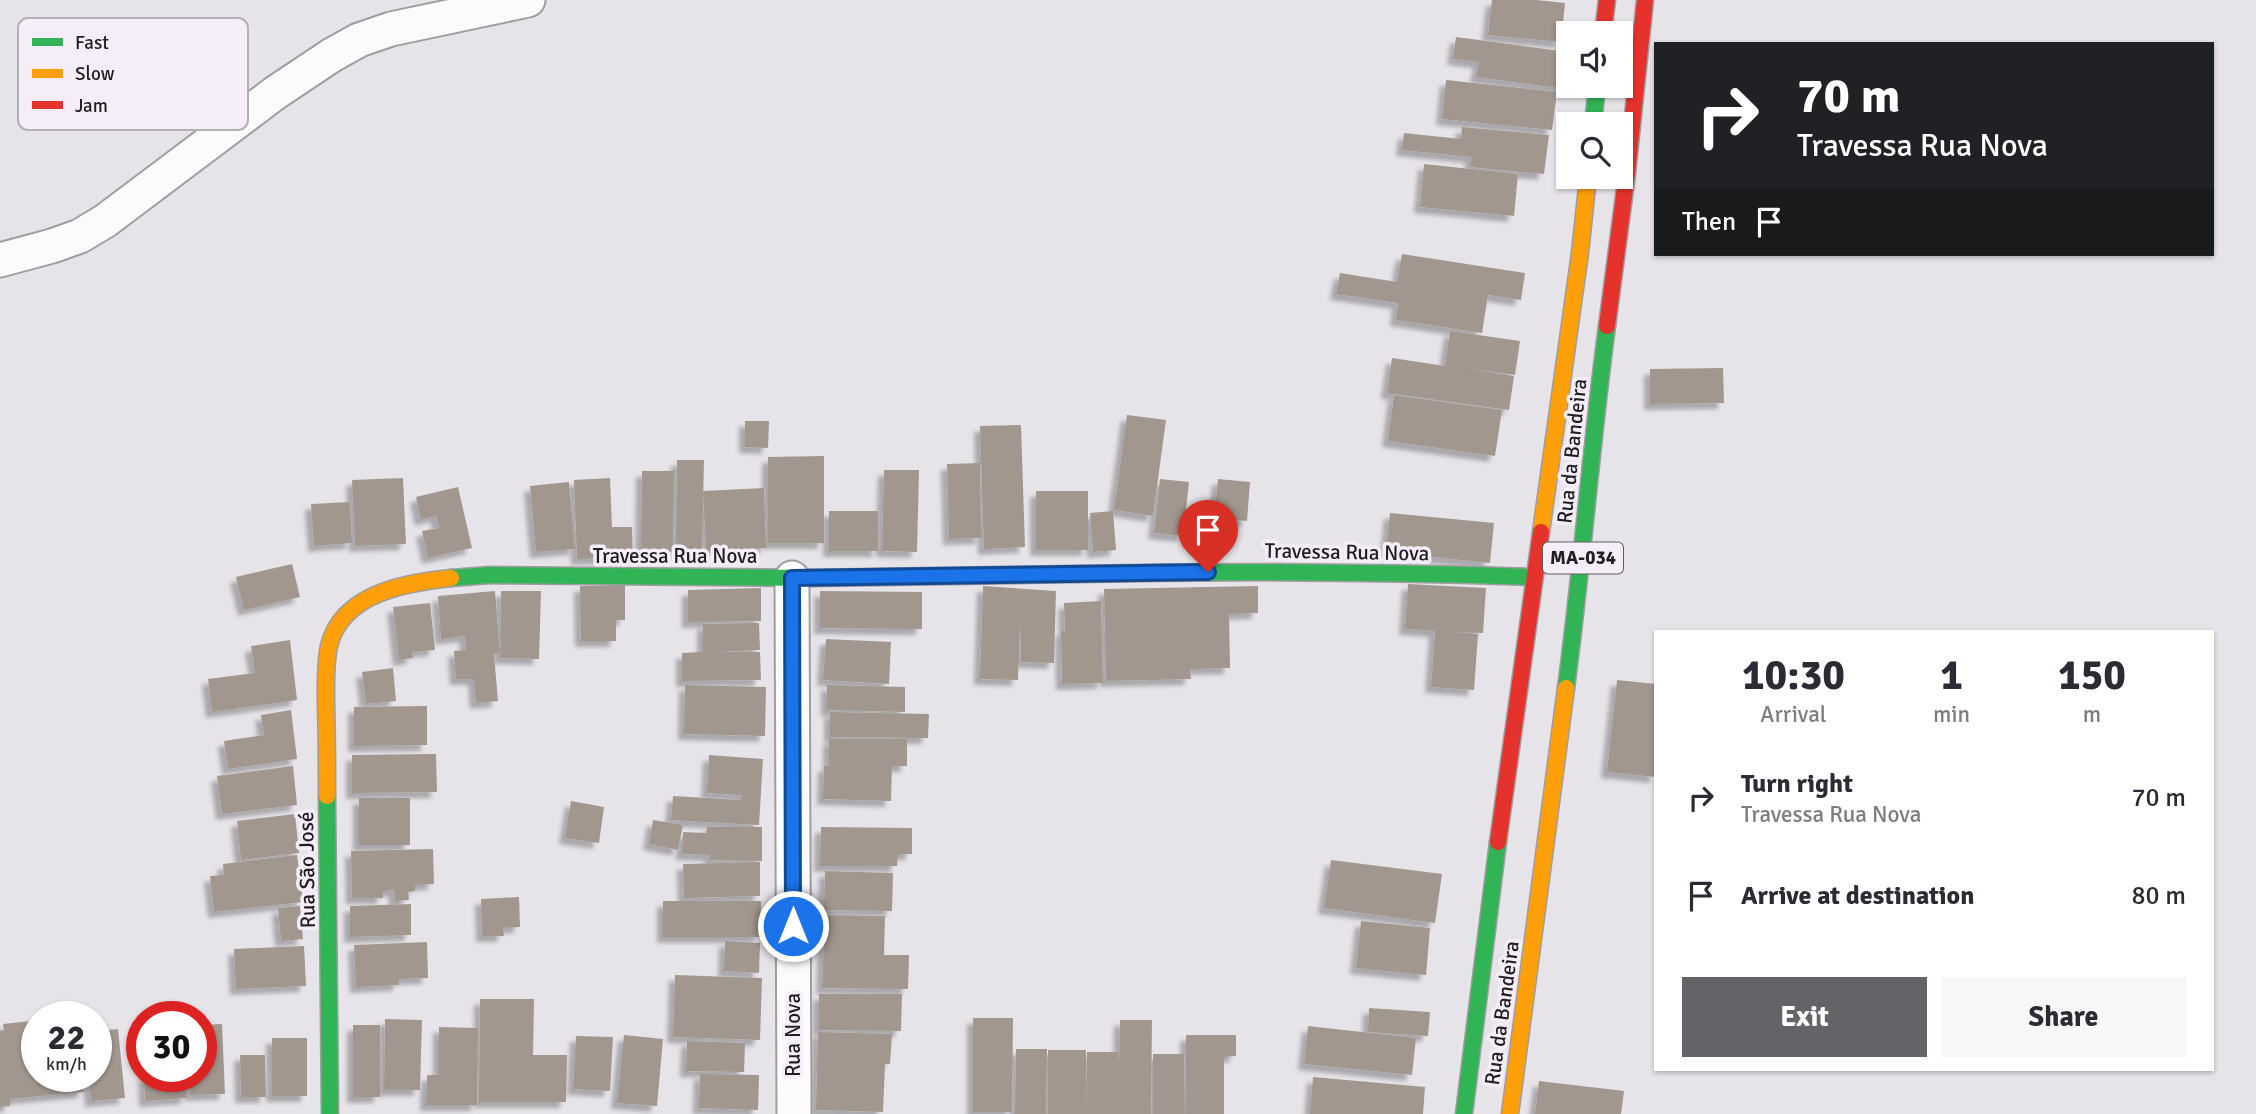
<!DOCTYPE html>
<html lang="en">
<head>
<meta charset="utf-8">
<style>
	body { margin:0; font-family:Signika,sans-serif; background:#f7f7f7; color:#2b2b33; height:100vh; display:flex; flex-direction:column; font-size:26px; white-space:nowrap }
	* { box-sizing:border-box; margin:0 }
	p { font-size:23px; color:#7c7c81 }
	.icon { flex:none; width:38px; height:38px; fill:none; stroke:currentColor; stroke-width:2; stroke-linecap:round; stroke-linejoin:round }
	.map { position:relative; flex:1; overflow:hidden }
	.side { position:absolute; left:1654px; top:630px; width:560px; height:441px; display:flex; flex-direction:column; background:#fff; border-radius:0px; box-shadow:0 2px 5px #0004 }
	.side>* { flex:none }
	.hud { position:absolute; left:1654px; top:42px; width:560px; height:214px; border-radius:0px; box-shadow:0 2px 5px #0004; background:#202124; color:#fff; overflow:hidden }
	.buttons { position:absolute; left:1556px; top:21px; display:grid; gap:14px }
	.buttons a { display:grid; place-items:center; width:77px; height:77px; border-radius:0px; background:#fff; box-shadow:0 2px 5px #0004; font-size:35px }
	.speed { position:absolute; left:21px; top:1001px; display:flex; gap:14px; font-size:35px; font-weight:700; text-align:center }
	.speed>* { display:grid; place-content:center; width:91px; height:91px; border-radius:50%; background:#fff; box-shadow:0 2px 5px #0004; line-height:1 }
	.speed small { font-size:18px; font-weight:400 }
	.speed .limit { border:10px solid #d22; background:#fff; color:#111 }
	.pin { position:absolute; display:grid; place-items:center; width:60px; height:60px; color:#fff; margin:-72px -30px; border-radius:50% 50% 50% 0; rotate:-45deg; box-shadow:0 0 7px #0007 }
	.pin .icon { rotate:45deg }
	.me { position:absolute; width:77px; margin:-38px; rotate:0deg; stroke-linejoin:round; filter:drop-shadow(0 0 5px #0008) }
	.turn { display:flex; align-items:center; gap:24px; height:147px; padding:0 28px; font-size:32px }
	.turn .icon { width:91px; height:91px; stroke-width:2.5 }
	.turn b { display:block; font-size:49px; line-height:60px }
	.then { display:flex; align-items:center; height:66px; padding:0 28px; background:#0003; gap:14px; font-size:26px }
	.eta { display:flex; justify-content:space-evenly; align-items:center; height:119px; text-align:center }
	.eta b { font-size:42px; font-weight:800; line-height:49px }
	.action { display:flex; gap:14px; margin-top:auto; padding:14px 28px }
	.action a { flex:1; height:80px; border-radius:0px; background:#666368; color:#fff; font-size:28px; font-weight:800; line-height:80px; text-align:center }
	.action a+a { background:#f7f7f7; color:#2b2b33 }
	ul { padding:0; list-style:none }
	li { display:flex; align-items:center; gap:21px; height:98px; padding:0 28px }
	li div { flex:1 }
	li b { display:block; font-size:26px }
	li em { font-style:normal }
	.map>svg:first-child { display:block }
	.building { fill:#a1978f; filter:url(#shadow) }
	.lines { fill:none; stroke-linecap:round; stroke-linejoin:round }
	.street-casing { stroke:#a09da1; stroke-width:37 }
	.fast-casing { stroke:#a09da1; stroke-width:19 }
	.slow-casing { stroke:#a09da1; stroke-width:19 }
	.jam-casing { stroke:#a09da1; stroke-width:19 }
	.street { stroke:#fbfbfc; stroke-width:33 }
	.fast { stroke:#30b455; stroke-width:16 }
	.slow { stroke:#ff9f0a; stroke-width:16 }
	.jam { stroke:#e5322d; stroke-width:16 }
	.route-casing { stroke:#114b97; stroke-width:18 }
	.route { stroke:#1a73e8; stroke-width:12 }
	.labels { text-anchor:middle; dominant-baseline:central; stroke-width:7; stroke-linejoin:round; paint-order:stroke }
	.shield { fill:#f5eef9; stroke:#615c62; stroke-width:2 }
	.shield-label { font-size:19px; font-weight:bold; fill:#211e22 }
	.street-label { font-size:21px; fill:#211e22; stroke:#f5eef9 }
	.key { fill:#f5eef9; stroke:#b5b0b8; stroke-width:2 }
	.key-label { font-size:19px; fill:#211e22 }
</style>
</head>
<body>
<div class="map">
<svg width="2256" height="1114" viewBox="0 0 2256 1114">
	<defs>
		<filter id="shadow"><feDropShadow dx="-6" dy="6" stdDeviation="2" flood-color="#0004"/></filter>
	</defs>
	<rect width="100%" height="100%" fill="#e7e4e9"/>
	<g class="building">
		<polygon points="1492,0 1536,0 1565,3 1561,42 1488,35"/>
		<polygon points="1456,37 1568,52 1565,89 1476,77 1479,62 1453,59"/>
		<polygon points="1446,80 1557,92 1552,130 1442,119"/>
		<polygon points="1462,127 1549,135 1544,174 1470,167 1471,157 1402,150 1404,133 1461,139"/>
		<polygon points="1424,164 1518,174 1514,216 1420,207"/>
		<polygon points="1402,254 1525,273 1521,300 1488,295 1482,333 1396,320 1398,303 1336,294 1340,273 1397,282"/>
		<polygon points="1450,331 1520,341 1515,375 1463,368 1514,376 1509,410 1387,393 1392,358 1445,366"/>
		<polygon points="1723,368 1724,403 1650,404 1650,369"/>
		<polygon points="1394,395 1502,410 1495,456 1388,441"/>
		<polygon points="1127,415 1166,420 1153,516 1114,510"/>
		<polygon points="745,421 769,421 768,448 745,447"/>
		<polygon points="1021,425 1025,547 984,549 980,426"/>
		<polygon points="824,456 824,543 768,543 768,457"/>
		<polygon points="677,460 704,460 702,553 676,553"/>
		<polygon points="980,463 981,538 949,539 947,464"/>
		<polygon points="884,470 919,470 917,552 882,551"/>
		<polygon points="642,471 674,471 673,552 641,552"/>
		<polygon points="403,478 406,544 355,546 352,480"/>
		<polygon points="610,478 612,527 632,527 633,557 577,559 574,480"/>
		<polygon points="1160,479 1189,482 1183,536 1154,533"/>
		<polygon points="1218,479 1250,482 1247,521 1214,518"/>
		<polygon points="569,482 575,549 536,552 530,486"/>
		<polygon points="458,487 472,548 428,558 422,531 439,528 436,516 421,520 416,497"/>
		<polygon points="764,488 766,548 706,551 703,491"/>
		<rect x="1036" y="491" width="52" height="59"/>
		<polygon points="350,502 352,543 314,546 311,504"/>
		<rect x="829" y="511" width="49" height="40"/>
		<polygon points="1113,511 1116,550 1093,552 1090,513"/>
		<polygon points="1390,513 1494,523 1490,563 1386,552"/>
		<polygon points="292,564 300,597 244,610 236,577"/>
		<polygon points="1408,584 1486,588 1483,633 1455,632 1478,634 1474,690 1431,687 1435,631 1405,629"/>
		<polygon points="625,585 625,620 616,620 616,641 581,641 580,586"/>
		<polygon points="983,586 1056,591 1054,663 1021,662 1020,624 1018,680 980,679"/>
		<polygon points="1258,586 1258,613 1229,614 1230,668 1190,669 1191,679 1106,681 1104,589"/>
		<polygon points="761,588 761,621 688,622 688,590"/>
		<polygon points="495,591 500,653 494,654 498,701 476,703 474,679 456,679 454,651 466,650 465,636 441,639 438,596"/>
		<polygon points="501,591 541,591 539,659 500,658"/>
		<polygon points="820,591 922,592 922,629 820,628"/>
		<polygon points="1101,601 1103,683 1062,684 1061,631 1065,631 1064,603"/>
		<polygon points="430,603 435,650 412,652 413,658 399,660 393,607"/>
		<polygon points="759,623 760,650 717,652 760,652 761,680 682,681 682,653 703,652 703,624"/>
		<polygon points="826,639 891,642 889,684 823,680"/>
		<polygon points="290,640 297,700 212,712 208,679 255,673 251,646"/>
		<polygon points="393,668 396,701 366,704 362,672"/>
		<polygon points="1617,680 1656,684 1656,777 1607,772"/>
		<polygon points="685,685 766,687 765,736 684,734"/>
		<polygon points="827,685 905,687 905,712 827,710"/>
		<polygon points="427,706 427,745 354,746 354,707"/>
		<polygon points="291,710 297,759 228,769 224,741 264,735 261,715"/>
		<polygon points="830,712 929,714 928,738 830,737"/>
		<polygon points="829,739 907,739 907,766 892,766 891,801 823,799 824,766 829,766"/>
		<polygon points="436,754 437,792 352,793 352,755"/>
		<polygon points="709,755 763,759 759,825 671,820 673,796 741,800 742,795 707,793"/>
		<polygon points="293,766 297,805 222,814 217,776"/>
		<rect x="359" y="798" width="51" height="47"/>
		<polygon points="571,801 604,807 599,843 565,838"/>
		<polygon points="295,814 299,853 241,860 237,821"/>
		<polygon points="653,820 683,825 678,850 649,844"/>
		<polygon points="707,827 762,827 762,861 710,860 710,855 682,854 683,832 706,833"/>
		<polygon points="821,827 912,828 912,854 898,854 897,866 820,866"/>
		<polygon points="433,849 434,884 415,885 415,891 408,892 409,900 395,901 394,890 383,891 383,898 352,898 351,851"/>
		<polygon points="297,855 303,902 214,912 210,876 224,875 223,864"/>
		<polygon points="1331,860 1442,874 1435,923 1324,908"/>
		<polygon points="760,862 760,896 684,898 683,864"/>
		<polygon points="825,871 893,873 892,911 824,910"/>
		<polygon points="519,897 520,927 503,928 504,936 482,936 481,899"/>
		<polygon points="663,901 761,901 760,937 663,937"/>
		<polygon points="411,904 411,935 350,937 350,906"/>
		<polygon points="300,906 303,939 281,941 278,908"/>
		<polygon points="825,915 885,916 884,955 909,955 908,989 822,988"/>
		<polygon points="1361,921 1430,928 1426,975 1356,968"/>
		<polygon points="725,941 760,943 759,973 724,971"/>
		<polygon points="427,942 428,978 399,979 399,985 356,987 354,945"/>
		<polygon points="304,946 306,986 236,989 234,949"/>
		<polygon points="675,975 762,978 760,1040 673,1037"/>
		<polygon points="819,994 902,994 901,1031 819,1030"/>
		<polygon points="480,999 534,999 533,1055 567,1055 566,1102 479,1102"/>
		<polygon points="1369,1008 1430,1012 1428,1036 1368,1032"/>
		<polygon points="973,1018 1013,1018 1012,1112 973,1112"/>
		<polygon points="385,1019 422,1020 420,1090 384,1090"/>
		<polygon points="1120,1020 1152,1020 1151,1114 1048,1114 1048,1050 1086,1050 1087,1111 1087,1052 1118,1052 1119,1061"/>
		<polygon points="30,1021 36,1086 36,1076 82,1076 84,1092 10,1099 10,1106 0,1107 0,1031 4,1030 3,1024"/>
		<polygon points="222,1024 225,1094 190,1095 189,1076 201,1076 201,1025"/>
		<rect x="353" y="1025" width="27" height="72"/>
		<polygon points="32,1026 37,1026 37,1057 35,1057"/>
		<polygon points="1308,1026 1416,1038 1412,1075 1304,1064"/>
		<polygon points="439,1027 478,1028 477,1105 426,1105 427,1075 439,1075"/>
		<polygon points="118,1029 125,1098 91,1101 89,1076 96,1076 96,1031"/>
		<polygon points="818,1032 892,1034 890,1064 885,1064 883,1112 816,1110"/>
		<polygon points="624,1035 663,1039 657,1106 617,1103"/>
		<polygon points="1186,1035 1236,1035 1236,1056 1224,1057 1224,1114 1186,1114"/>
		<polygon points="576,1036 613,1037 610,1091 573,1089"/>
		<rect x="272" y="1038" width="35" height="58"/>
		<polygon points="687,1041 745,1043 744,1072 686,1071"/>
		<polygon points="1016,1049 1047,1049 1046,1114 1015,1114"/>
		<polygon points="1153,1054 1184,1054 1185,1114 1153,1114"/>
		<polygon points="240,1055 265,1055 266,1097 241,1097"/>
		<polygon points="700,1074 759,1075 758,1110 699,1108"/>
		<polygon points="144,1076 185,1076 187,1098 145,1101"/>
		<polygon points="1313,1077 1425,1087 1423,1114 1310,1114"/>
		<polygon points="1539,1081 1624,1091 1621,1114 1535,1114"/>
	</g>
	<g class="lines">
		<g class="street-casing">
			<g id="street">
				<polyline points="0,260 52,246 80,236 105,221 275,93 332,55 359,40 391,29 528,0"/>
				<polyline points="792,578 794,1114"/>
			</g>
		</g>
		<g class="fast-casing">
			<g id="fast">
				<polyline points="1593,124 1597,86"/>
				<path d="M1076,574C1229,571 1381,572 1534,577"/>
				<polyline points="451,578 490,575 811,578"/>
				<path d="M1566,688C1582,568 1591,446 1607,326"/>
				<polyline points="327,796 330,1114"/>
				<polyline points="1464,1114 1498,842"/>
			</g>
		</g>
		<g class="slow-casing">
			<g id="slow">
				<polyline points="1541,532 1580,253 1588,177"/>
				<path d="M327,796C327,765 327,735 326,705C326,685 325,665 329,646C342,593 405,583 451,578"/>
				<polyline points="1510,1114 1566,688"/>
			</g>
		</g>
		<g class="jam-casing">
			<g id="jam">
				<polyline points="1603,33 1607,0"/>
				<polyline points="1607,326 1627,173 1645,0"/>
				<polyline points="811,578 1076,574"/>
				<polyline points="1498,842 1541,532"/>
			</g>
		</g>
		<use href="#street" class="street"/>
		<use href="#fast" class="fast"/>
		<use href="#slow" class="slow"/>
		<use href="#jam" class="jam"/>
	</g>
	<g class="lines">
		<g class="route-casing">
			<polyline id="route" points="793,926 792,578 1208,572"/>
		</g>
		<use href="#route" class="route"/>
	</g>
	<g class="labels">
		<rect class="shield" x="1543" y="542.5" width="80" height="31" rx="5"/>
		<g class="shield-label">
			<text x="1583" y="558">MA-034</text>
		</g>
		<g class="street-label">
			<text transform="translate(1572 451) rotate(-84)">Rua da Bandeira</text>
			<text transform="translate(1347 552) rotate(1)">Travessa Rua Nova</text>
			<text x="675" y="556">Travessa Rua Nova</text>
			<text transform="translate(307 870) rotate(-91)">Rua São José</text>
			<text transform="translate(1502 1013) rotate(-82)">Rua da Bandeira</text>
			<text transform="translate(793 1035) rotate(-90)">Rua Nova</text>
		</g>
	</g>
	<rect x="18" y="18" width="230" height="112" rx="10" class="key"/>
	<rect x="32" y="38" width="31" height="8" fill="#30b455"/>
	<rect x="32" y="69" width="31" height="9" fill="#ff9f0a"/>
	<rect x="32" y="101" width="31" height="8" fill="#e5322d"/>
	<g class="key-label">
		<text x="75" y="49">Fast</text>
		<text x="75" y="80">Slow</text>
		<text x="75" y="112">Jam</text>
	</g>
</svg>
<div class="buttons">
<a><svg class="icon" aria-label="sound" viewBox="0 0 24 24"><path d="M4 9h4l5-4v14l-5-4H4zM17 9q2 3 0 6"/></svg></a>
<a><svg class="icon" aria-label="search" viewBox="0 0 24 24"><circle cx="10" cy="10" r="6"/><path d="M15 15l6 6"/></svg></a>
</div>
<div class="speed"><div>22<small>km/h</small></div><div class="limit">30</div></div>
<div class="pin" style="left:1208px;top:572px;background:#d93025"><svg class="icon" aria-label="arrive" viewBox="0 0 24 24"><path d="M6 21V4h12l-3 4 3 4H6"/></svg></div>
<svg class="me" style="left:793px;top:926px" viewBox="-20 -20 40 40"><circle r="17" fill="#1a73e8" stroke="#fff" stroke-width="3"/><path d="M0-11L8 9 0 5-8 9z" fill="#fff"/></svg>
<div class="hud">
<div class="turn"><svg class="icon" aria-label="right" viewBox="0 0 24 24"><path d="M7 20v-9h11M14 6l5 5-5 5"/></svg><div><b>70 m</b>Travessa Rua Nova</div></div>
<div class="then">Then<svg class="icon" aria-label="arrive" viewBox="0 0 24 24"><path d="M6 21V4h12l-3 4 3 4H6"/></svg></div>
</div>
<section class="side">
<div class="eta">
<div><b>10:30</b><p>Arrival</p></div>
<div><b>1</b><p>min</p></div>
<div><b>150</b><p>m</p></div>
</div>
<ul>
<li><svg class="icon" aria-label="right" viewBox="0 0 24 24"><path d="M7 20v-9h11M14 6l5 5-5 5"/></svg><div><b>Turn right</b><p>Travessa Rua Nova</p></div><em>70 m</em></li>
<li><svg class="icon" aria-label="arrive" viewBox="0 0 24 24"><path d="M6 21V4h12l-3 4 3 4H6"/></svg><div><b>Arrive at destination</b></div><em>80 m</em></li>
</ul>
<div class="action"><a>Exit</a><a>Share</a></div>
</section>
</div>
</body>
</html>
